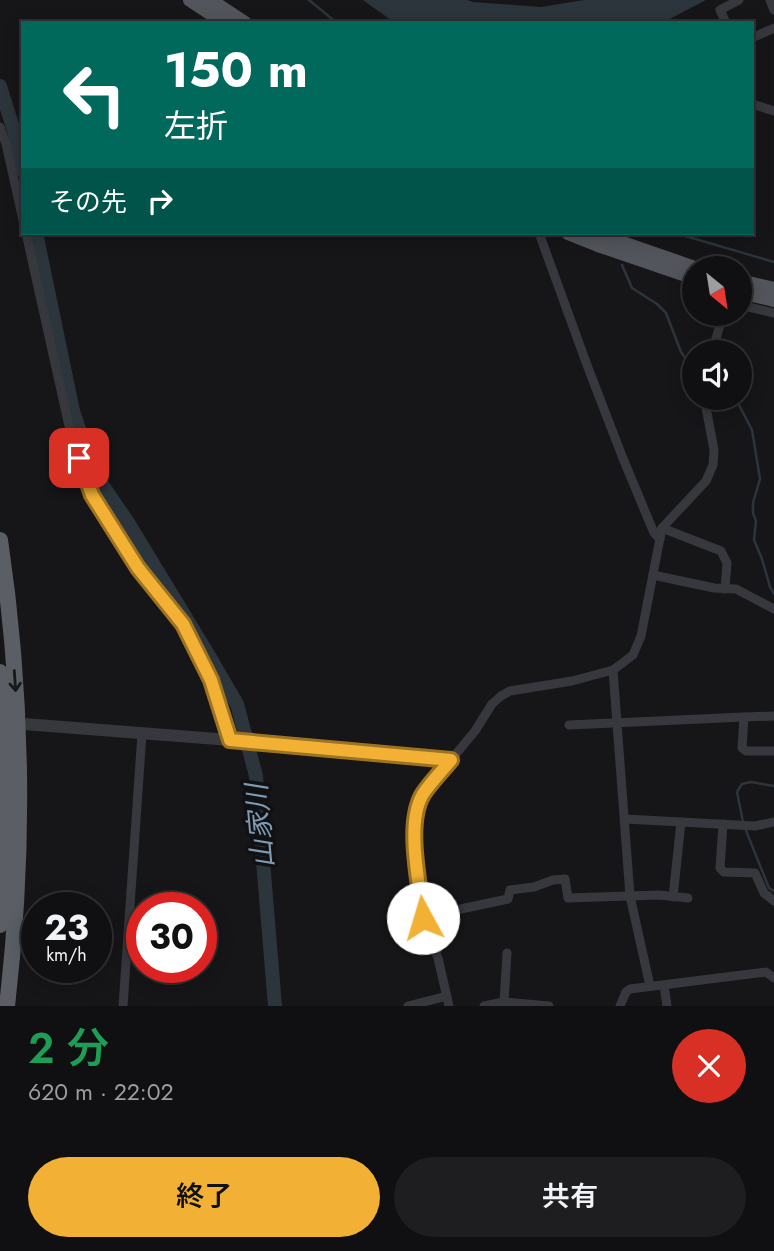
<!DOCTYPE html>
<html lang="ja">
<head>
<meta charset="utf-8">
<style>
	body { margin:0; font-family:Jost,"Noto Sans JP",sans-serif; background:#1e1e20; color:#f1f3f6; height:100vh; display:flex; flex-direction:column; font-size:26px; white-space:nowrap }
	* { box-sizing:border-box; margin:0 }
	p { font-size:23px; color:#9c9d9f }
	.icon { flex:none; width:38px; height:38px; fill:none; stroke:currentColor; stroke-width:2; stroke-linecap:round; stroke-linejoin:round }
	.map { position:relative; height:1006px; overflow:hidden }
	.details { display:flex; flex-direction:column; background:#101012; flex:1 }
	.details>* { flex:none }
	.top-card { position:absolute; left:21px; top:21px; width:733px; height:214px; border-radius:0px; box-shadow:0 4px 18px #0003,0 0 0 2px #303032; background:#00695c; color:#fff; overflow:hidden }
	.needle { width:46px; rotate:150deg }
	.buttons { position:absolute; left:682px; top:256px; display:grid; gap:14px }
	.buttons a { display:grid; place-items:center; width:70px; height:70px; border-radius:50%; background:#101012; box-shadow:0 4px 18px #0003,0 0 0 2px #303032; font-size:35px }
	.speed { position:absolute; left:21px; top:892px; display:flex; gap:14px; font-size:35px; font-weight:700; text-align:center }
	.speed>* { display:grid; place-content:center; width:91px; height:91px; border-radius:50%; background:#101012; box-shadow:0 4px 18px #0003,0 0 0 2px #303032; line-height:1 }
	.speed small { font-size:18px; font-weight:400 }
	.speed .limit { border:10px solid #d22; background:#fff; color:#111 }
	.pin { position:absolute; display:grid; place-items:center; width:60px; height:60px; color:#fff; margin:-30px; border-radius:14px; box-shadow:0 4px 10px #0006 }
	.me { position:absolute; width:77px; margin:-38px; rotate:354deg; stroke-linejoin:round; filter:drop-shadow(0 0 5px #0008) }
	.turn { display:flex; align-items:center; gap:24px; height:147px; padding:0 28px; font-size:32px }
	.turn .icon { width:91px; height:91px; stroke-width:2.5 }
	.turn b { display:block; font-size:49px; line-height:60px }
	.then { display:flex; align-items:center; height:66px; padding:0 28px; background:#0003; gap:14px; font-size:26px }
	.round { display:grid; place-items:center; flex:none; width:74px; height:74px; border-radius:37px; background:#1e1e20 }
	.headline { display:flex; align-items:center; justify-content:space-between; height:119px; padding:0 28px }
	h1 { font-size:42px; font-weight:600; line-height:52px; color:#1e9e55 }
	.primary-button { display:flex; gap:14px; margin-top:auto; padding:14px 28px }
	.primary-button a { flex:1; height:80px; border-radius:42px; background:#f2b134; color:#111; font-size:28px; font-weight:600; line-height:80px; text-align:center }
	.primary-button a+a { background:#1e1e20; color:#f1f3f6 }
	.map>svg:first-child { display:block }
	.water { fill:#2c353c }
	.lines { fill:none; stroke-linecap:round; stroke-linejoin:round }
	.stream { stroke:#2c353c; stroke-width:2.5 }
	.river { stroke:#2c353c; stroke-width:14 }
	.minor { stroke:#37383d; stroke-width:9 }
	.tertiary { stroke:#37383d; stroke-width:12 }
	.primary { stroke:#53555c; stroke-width:14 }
	.trunk { stroke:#5b5e65; stroke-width:16 }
	.oneway { stroke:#18191b }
	.route-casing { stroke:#9d7322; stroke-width:18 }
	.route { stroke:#f2b134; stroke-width:12 }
	.labels { text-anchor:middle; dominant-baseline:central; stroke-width:7; stroke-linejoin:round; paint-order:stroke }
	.water-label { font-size:28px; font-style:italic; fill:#7f9bb3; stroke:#111113 }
</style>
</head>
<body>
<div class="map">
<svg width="774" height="1006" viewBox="0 0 774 1006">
	<rect width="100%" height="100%" fill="#161618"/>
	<polygon class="water" points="363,0 467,0 473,2 541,7 584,0 706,0 662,23 395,23"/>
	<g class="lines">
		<g class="stream">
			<polyline points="309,0 337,23"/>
			<polyline points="675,233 774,262"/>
			<polyline points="622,265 632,288 657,304 666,313 681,352 695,372"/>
			<polyline points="730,397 738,403 752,430 760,479 753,503 753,513 756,521 754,540 762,559 770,587 774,594"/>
			<polyline points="743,822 737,792 742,784 751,782 774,786"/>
			<polyline points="745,828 769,888 774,891"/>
		</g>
		<g class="river">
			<polyline points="0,86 14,131 23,171"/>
			<polyline points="36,233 73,411 83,441 103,486 127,521 209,656 237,704 256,776 275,1006"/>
		</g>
		<g class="minor">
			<polyline points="770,0 774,10"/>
			<polyline points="726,23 720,10 739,0"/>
			<polyline points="752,38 774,28"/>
			<polyline points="752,104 774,111"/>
			<polyline points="0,127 6,144 23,220"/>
			<polyline points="26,233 73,444 92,495 138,568 183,624 211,680 230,740"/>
			<polyline points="539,233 587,365 622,456 654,533 660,539"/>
			<polyline points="740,305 774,313"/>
			<polyline points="712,352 722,318 726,313"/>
			<polyline points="662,528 721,551 727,563 725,589"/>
			<polyline points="653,575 714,588 736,589 774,609"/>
			<polyline points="613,670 630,896 650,986"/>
			<polyline points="744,717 774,716"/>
			<polyline points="569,725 744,717 742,748 746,751 774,751"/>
			<polyline points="625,819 755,826 774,822"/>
			<polyline points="723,824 720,868 724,872 755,873 764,893 774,901"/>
			<polyline points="673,897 681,822"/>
			<polyline points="423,917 508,899 510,890 534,887 553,880 565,879 568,898 659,895 688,898"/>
			<polyline points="664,985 667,1006"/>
			<polyline points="504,1002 507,953"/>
			<polyline points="123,1006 142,734"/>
			<polyline points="408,1006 447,996"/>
			<polyline points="449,1006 438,958 423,917 415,849 416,816 422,795 475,731 492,704 501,696 510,691 572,681 613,670 633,655 641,636 662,528 706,481 713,465 714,450 704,397"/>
			<polyline points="484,1006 504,1002 549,1006"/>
			<polyline points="620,1006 626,992 630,989 766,972 774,978"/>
		</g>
		<polyline class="tertiary" points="11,723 230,740 451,760"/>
		<g class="primary">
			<polyline points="190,0 225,23"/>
			<polyline points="210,0 245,23"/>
			<polyline points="568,233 598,245 695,278"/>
			<polyline points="594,233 695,268"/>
			<polyline points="740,281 774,289"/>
			<polyline points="740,292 774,300"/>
		</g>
		<g class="trunk">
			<path d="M0,540C23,694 25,852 7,1006"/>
			<polyline points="0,672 4,723 4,832 0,925"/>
		</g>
	</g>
	<defs><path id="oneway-shaft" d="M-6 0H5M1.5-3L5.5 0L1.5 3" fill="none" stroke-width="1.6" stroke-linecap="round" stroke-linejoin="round" transform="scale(1.75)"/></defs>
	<use class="oneway" href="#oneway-shaft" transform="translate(15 681) rotate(86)"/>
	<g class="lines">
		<g class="route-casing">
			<path id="route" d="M79,458L92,495L138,568L183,624L211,680L230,740L451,760C442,771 431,782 423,794C405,824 420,884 423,918"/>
		</g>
		<use href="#route" class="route"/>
	</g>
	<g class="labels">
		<g class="water-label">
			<text transform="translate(260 826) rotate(-95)">山家川</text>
		</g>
	</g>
</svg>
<div class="buttons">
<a><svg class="needle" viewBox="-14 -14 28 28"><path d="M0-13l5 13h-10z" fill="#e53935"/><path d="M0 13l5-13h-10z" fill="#9c9d9f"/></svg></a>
<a><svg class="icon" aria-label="sound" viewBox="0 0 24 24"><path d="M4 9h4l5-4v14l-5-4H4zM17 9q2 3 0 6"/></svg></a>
</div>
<div class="speed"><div>23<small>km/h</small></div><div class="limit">30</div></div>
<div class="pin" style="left:79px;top:458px;background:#d93025"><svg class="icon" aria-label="arrive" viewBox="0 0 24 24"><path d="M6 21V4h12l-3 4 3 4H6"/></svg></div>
<svg class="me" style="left:423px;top:918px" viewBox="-20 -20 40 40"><circle r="19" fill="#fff"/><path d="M0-13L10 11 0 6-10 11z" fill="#f2b134"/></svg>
<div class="top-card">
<div class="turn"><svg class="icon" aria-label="left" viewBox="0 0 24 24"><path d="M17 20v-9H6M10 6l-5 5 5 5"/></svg><div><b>150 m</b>左折</div></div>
<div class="then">その先<svg class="icon" aria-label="right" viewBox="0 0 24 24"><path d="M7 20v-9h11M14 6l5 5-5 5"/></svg></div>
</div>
</div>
<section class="details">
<div class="headline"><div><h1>2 分</h1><p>620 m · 22:02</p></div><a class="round" style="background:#d93025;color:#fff"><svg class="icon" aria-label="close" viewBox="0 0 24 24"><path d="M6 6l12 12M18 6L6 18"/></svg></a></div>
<div class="primary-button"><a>終了</a><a>共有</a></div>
</section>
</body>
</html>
